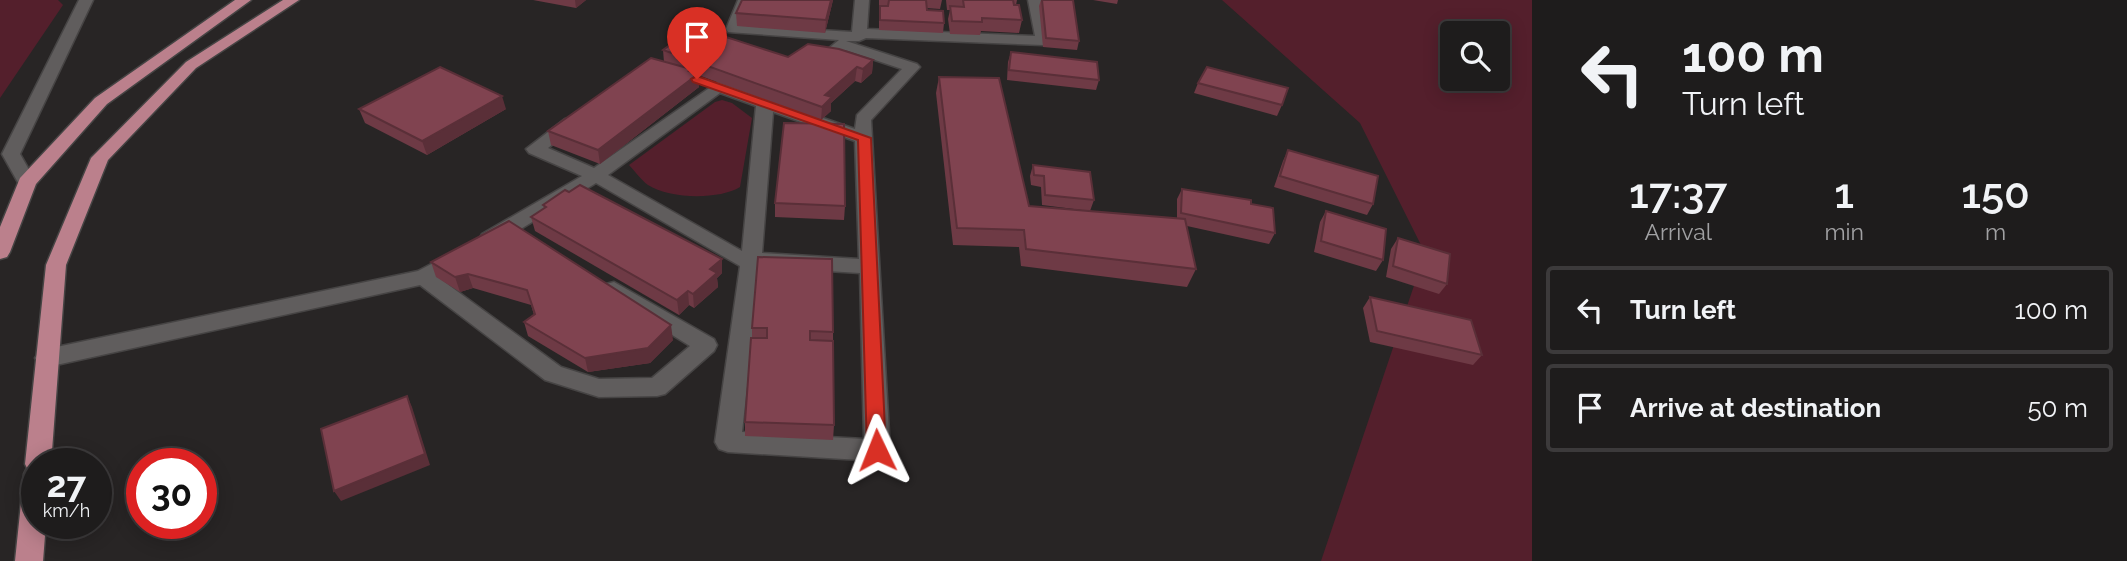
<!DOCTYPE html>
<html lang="en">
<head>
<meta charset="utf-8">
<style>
	body { margin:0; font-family:Raleway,sans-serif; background:#2b2929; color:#f1f3f6; height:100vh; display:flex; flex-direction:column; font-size:26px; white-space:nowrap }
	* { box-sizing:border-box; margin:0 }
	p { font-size:23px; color:#a1a1a3 }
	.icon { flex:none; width:38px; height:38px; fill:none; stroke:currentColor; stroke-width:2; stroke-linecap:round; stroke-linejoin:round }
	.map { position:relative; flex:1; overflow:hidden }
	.side { display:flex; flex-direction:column; background:#1e1c1c; width:595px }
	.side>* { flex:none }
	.hud { background:#1e1c1c; color:#f1f3f6; overflow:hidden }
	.fabs { position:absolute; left:1440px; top:21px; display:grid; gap:14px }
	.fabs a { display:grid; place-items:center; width:70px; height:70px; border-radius:7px; background:#1e1c1c; box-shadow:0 4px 18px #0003,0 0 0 2px #3c3a3b; font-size:35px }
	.speed { position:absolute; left:21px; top:448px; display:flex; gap:14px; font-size:35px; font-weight:700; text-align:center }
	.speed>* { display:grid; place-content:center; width:91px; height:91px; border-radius:50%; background:#1e1c1c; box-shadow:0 4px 18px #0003,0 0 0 2px #3c3a3b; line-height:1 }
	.speed small { font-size:18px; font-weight:400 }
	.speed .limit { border:10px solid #d22; background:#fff; color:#111 }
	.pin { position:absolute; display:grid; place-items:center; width:60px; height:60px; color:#fff; margin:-72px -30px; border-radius:50% 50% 50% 0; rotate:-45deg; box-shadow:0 0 7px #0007 }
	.pin .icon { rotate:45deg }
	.me { position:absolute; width:77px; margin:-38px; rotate:358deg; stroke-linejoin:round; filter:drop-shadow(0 0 5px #0008) }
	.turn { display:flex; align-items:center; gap:24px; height:147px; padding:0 35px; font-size:32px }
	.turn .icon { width:91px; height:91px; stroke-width:2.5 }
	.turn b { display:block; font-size:49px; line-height:60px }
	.eta { display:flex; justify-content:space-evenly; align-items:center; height:119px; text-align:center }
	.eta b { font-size:42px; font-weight:600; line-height:49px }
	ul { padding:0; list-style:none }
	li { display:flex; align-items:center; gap:21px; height:88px; margin:0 14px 10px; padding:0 21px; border:4px solid #3c3a3b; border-radius:7px }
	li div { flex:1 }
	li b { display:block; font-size:26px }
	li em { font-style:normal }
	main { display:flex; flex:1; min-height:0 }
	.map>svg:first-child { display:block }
	.green { fill:#541f2c; fill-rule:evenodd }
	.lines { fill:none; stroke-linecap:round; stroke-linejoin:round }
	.street-casing { stroke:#464444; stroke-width:3 }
	.primary-casing { stroke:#464444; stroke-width:3 }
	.street { fill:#605d5d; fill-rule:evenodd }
	.primary { fill:#bb808c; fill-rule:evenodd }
	.wall { fill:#6e3a45 }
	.shaded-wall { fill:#5a2f38 }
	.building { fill:#804350; stroke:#5a2f38; stroke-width:2 }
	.route { fill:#d93025; stroke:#8d1f18; stroke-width:2 }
</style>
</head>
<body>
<main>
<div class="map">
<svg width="1532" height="561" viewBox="0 0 1532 561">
	<rect width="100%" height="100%" fill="#282525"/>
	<g class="green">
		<polygon points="0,0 58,0 63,5 0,98"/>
		<path d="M1222,0H1532V561H1321L1425,253L1360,123ZM1452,33H1498V79H1452Z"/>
		<path d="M722,100L732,103L752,118L740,187C719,200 669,199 648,185C641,180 635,171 629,165L715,102Z"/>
	</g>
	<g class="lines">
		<g class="street-casing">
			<g id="street">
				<polygon points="79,0 93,0 20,154 36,182 27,188 20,186 2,154"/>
				<path d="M738,0H752L742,25L852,32L855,0H869L867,29L1035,36L1028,0H1042L1050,41L1043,45L866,38L859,41H846L917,64L920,67L871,120L890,450L886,458L877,461L728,452L719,449L715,442L740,266L596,183L496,244H482L479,239L482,234L582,176L529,153L526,149L565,119L571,118L579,123L548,148L594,168L718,82L855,129L857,115L902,69L845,50C832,62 822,68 806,55L814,50L823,53L839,40L728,32L726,29ZM720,93L756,106L742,251L608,175ZM773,112L855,141L859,259L762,253ZM760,267L860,273L864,439L742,432Z"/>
				<polygon points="458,250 465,252 468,257 465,262 439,278 561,367 599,379 652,378 690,346 606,294 603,289 606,284 614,282 714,339 717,345 714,351 665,394 657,396 599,397 545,380 420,285 47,367 39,364 35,358 39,352 47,349 418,271"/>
			</g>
		</g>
		<g class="primary-casing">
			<g id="primary">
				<polygon points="235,0 251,0 107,104 36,184 10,252 7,257 0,259 0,227 20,178 95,98"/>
				<polygon points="283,0 299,0 196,68 108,160 66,265 51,464 37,464 37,523 46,523 43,561 15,561 24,474 27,468 25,464 46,265 91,158 186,62"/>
			</g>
		</g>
		<use href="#street" class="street"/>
		<use href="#primary" class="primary"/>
	</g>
	<g class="wall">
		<polygon points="533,0 586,0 576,8"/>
		<polygon points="742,0 833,0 825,33 737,26 736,13"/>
		<polygon points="879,0 942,0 940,9 926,8 927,10 944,23 943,33 879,30"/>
		<polygon points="946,0 1017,0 1016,5 1022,20 1019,33 981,31 980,35 950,34 948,19 950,10 947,10"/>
		<polygon points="1041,0 1073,0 1079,41 1077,50 1043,47 1039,6"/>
		<polygon points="1093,0 1118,0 1117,4"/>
		<polygon points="663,50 788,57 873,60 872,73 861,83 855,81 831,103 831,111 821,120 698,75 699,87 600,164 551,145 548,131 664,62"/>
		<polygon points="1011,52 1099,80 1096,90 1007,80 1008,62"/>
		<polygon points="939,77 1029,206 1177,218 1177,199 1182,189 1251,204 1275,233 1269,244 1187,226 1196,269 1187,287 1021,266 1019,247 953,245 936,93"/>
		<polygon points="1198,83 1282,105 1277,116 1194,93"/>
		<polygon points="359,109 506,109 427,155 365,123"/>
		<polygon points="1288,150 1373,204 1367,215 1274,187 1283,161"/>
		<polygon points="1033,165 1094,200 1090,211 1042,205 1041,187 1031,185 1030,176"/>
		<polygon points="775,203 845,206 844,220 775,217"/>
		<polygon points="543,205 722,273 717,278 718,287 694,308 689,305 679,315 535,231 531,217 544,208"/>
		<polygon points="1326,211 1383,260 1376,271 1314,252 1320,222"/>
		<polygon points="509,221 673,340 650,363 588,372 528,336 524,322 534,315 531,305 473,288 460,292 436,277 431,262"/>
		<polygon points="1398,238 1447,284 1439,294 1386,277 1391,249"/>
		<polygon points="1370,297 1482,355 1473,365 1370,342 1363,308"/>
		<polygon points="752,328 833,332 834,425 833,440 745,436 745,422 752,338"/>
	</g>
	<g class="shaded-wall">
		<polygon points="575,0 586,0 576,8"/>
		<polygon points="831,0 833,0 825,33 826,20"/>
		<polygon points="873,60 872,73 861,83 863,69"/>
		<polygon points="857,67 855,81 831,103 831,111 821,120 822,107 825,95"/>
		<polygon points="691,69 692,79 698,74 699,87 600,164 598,150"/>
		<polygon points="502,96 506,109 427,155 422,141"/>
		<polygon points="722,259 722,273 717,278 718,287 694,308 693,294 710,269"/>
		<polygon points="468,274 473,288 460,292 455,277"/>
		<polygon points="688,291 689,305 679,315 677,300"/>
		<polygon points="671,325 673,340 650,363 588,372 585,358"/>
		<polygon points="407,396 412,407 430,465 341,501 334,491"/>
	</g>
	<g class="building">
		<polygon points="742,0 831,0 826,20 736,13"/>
		<polygon points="889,0 926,0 927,10 943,11 944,23 880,20 880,6 888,6"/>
		<polygon points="963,0 1013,0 1014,5 1019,5 1022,20 982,18 982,22 952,21 950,6 964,7"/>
		<polygon points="1042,0 1073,0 1079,41 1046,38"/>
		<polygon points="695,27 788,57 808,44 839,49 873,60 863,69 857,67 825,95 832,97 822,107 663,50"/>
		<polygon points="1011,52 1097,62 1099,80 1009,70"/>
		<polygon points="651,58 691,69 689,71 698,74 598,150 548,131"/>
		<polygon points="440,67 502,96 422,141 359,109"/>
		<polygon points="1207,67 1288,88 1282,105 1198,83"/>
		<polygon points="939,77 999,78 1029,206 1185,219 1196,269 1026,249 1024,230 957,228"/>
		<polygon points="784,123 844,124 845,206 775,203"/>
		<polygon points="1288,150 1378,176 1373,204 1280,176"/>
		<polygon points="1033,165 1090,172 1094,200 1045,195 1044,176 1034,175"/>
		<polygon points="580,185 722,259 710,269 717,273 693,294 688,291 677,300 531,217 546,207 543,205 565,190 569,192"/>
		<polygon points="1182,189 1251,200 1251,204 1273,208 1275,233 1181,213"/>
		<polygon points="1326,211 1386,229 1383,260 1321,241"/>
		<polygon points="509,221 671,325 648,348 585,358 524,322 535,314 527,290 468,274 455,277 431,262"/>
		<polygon points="1398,238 1450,254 1447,284 1393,266"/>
		<polygon points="758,257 832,259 833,332 810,331 810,340 833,341 834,425 745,422 751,338 767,338 767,328 752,328"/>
		<polygon points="1370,297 1471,320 1482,355 1377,331"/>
		<polygon points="407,396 425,454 334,491 321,429"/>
	</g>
	<polygon class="route" points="697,76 871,138 886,450 883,456 877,458 870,456 867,450 858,140 693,82 691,79"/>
</svg>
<div class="fabs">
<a><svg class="icon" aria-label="search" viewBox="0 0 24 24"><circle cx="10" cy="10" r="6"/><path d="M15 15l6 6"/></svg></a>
</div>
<div class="speed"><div>27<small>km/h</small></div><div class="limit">30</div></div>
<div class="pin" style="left:697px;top:79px;background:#d93025"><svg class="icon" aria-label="arrive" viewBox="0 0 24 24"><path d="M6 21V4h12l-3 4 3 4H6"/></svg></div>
<svg class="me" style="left:877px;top:450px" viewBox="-20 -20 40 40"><path d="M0-17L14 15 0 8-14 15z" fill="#d93025" stroke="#fff" stroke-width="4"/></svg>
</div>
<section class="side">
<div class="hud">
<div class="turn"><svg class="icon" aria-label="left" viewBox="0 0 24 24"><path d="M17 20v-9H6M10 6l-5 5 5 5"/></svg><div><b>100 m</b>Turn left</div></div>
</div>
<div class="eta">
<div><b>17:37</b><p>Arrival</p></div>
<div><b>1</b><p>min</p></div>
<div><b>150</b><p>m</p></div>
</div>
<ul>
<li><svg class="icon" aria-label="left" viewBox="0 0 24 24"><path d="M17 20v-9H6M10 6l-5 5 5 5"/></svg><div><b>Turn left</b></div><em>100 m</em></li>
<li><svg class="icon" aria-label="arrive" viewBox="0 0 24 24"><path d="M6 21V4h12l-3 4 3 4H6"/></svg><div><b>Arrive at destination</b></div><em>50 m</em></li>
</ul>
</section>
</main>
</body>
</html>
